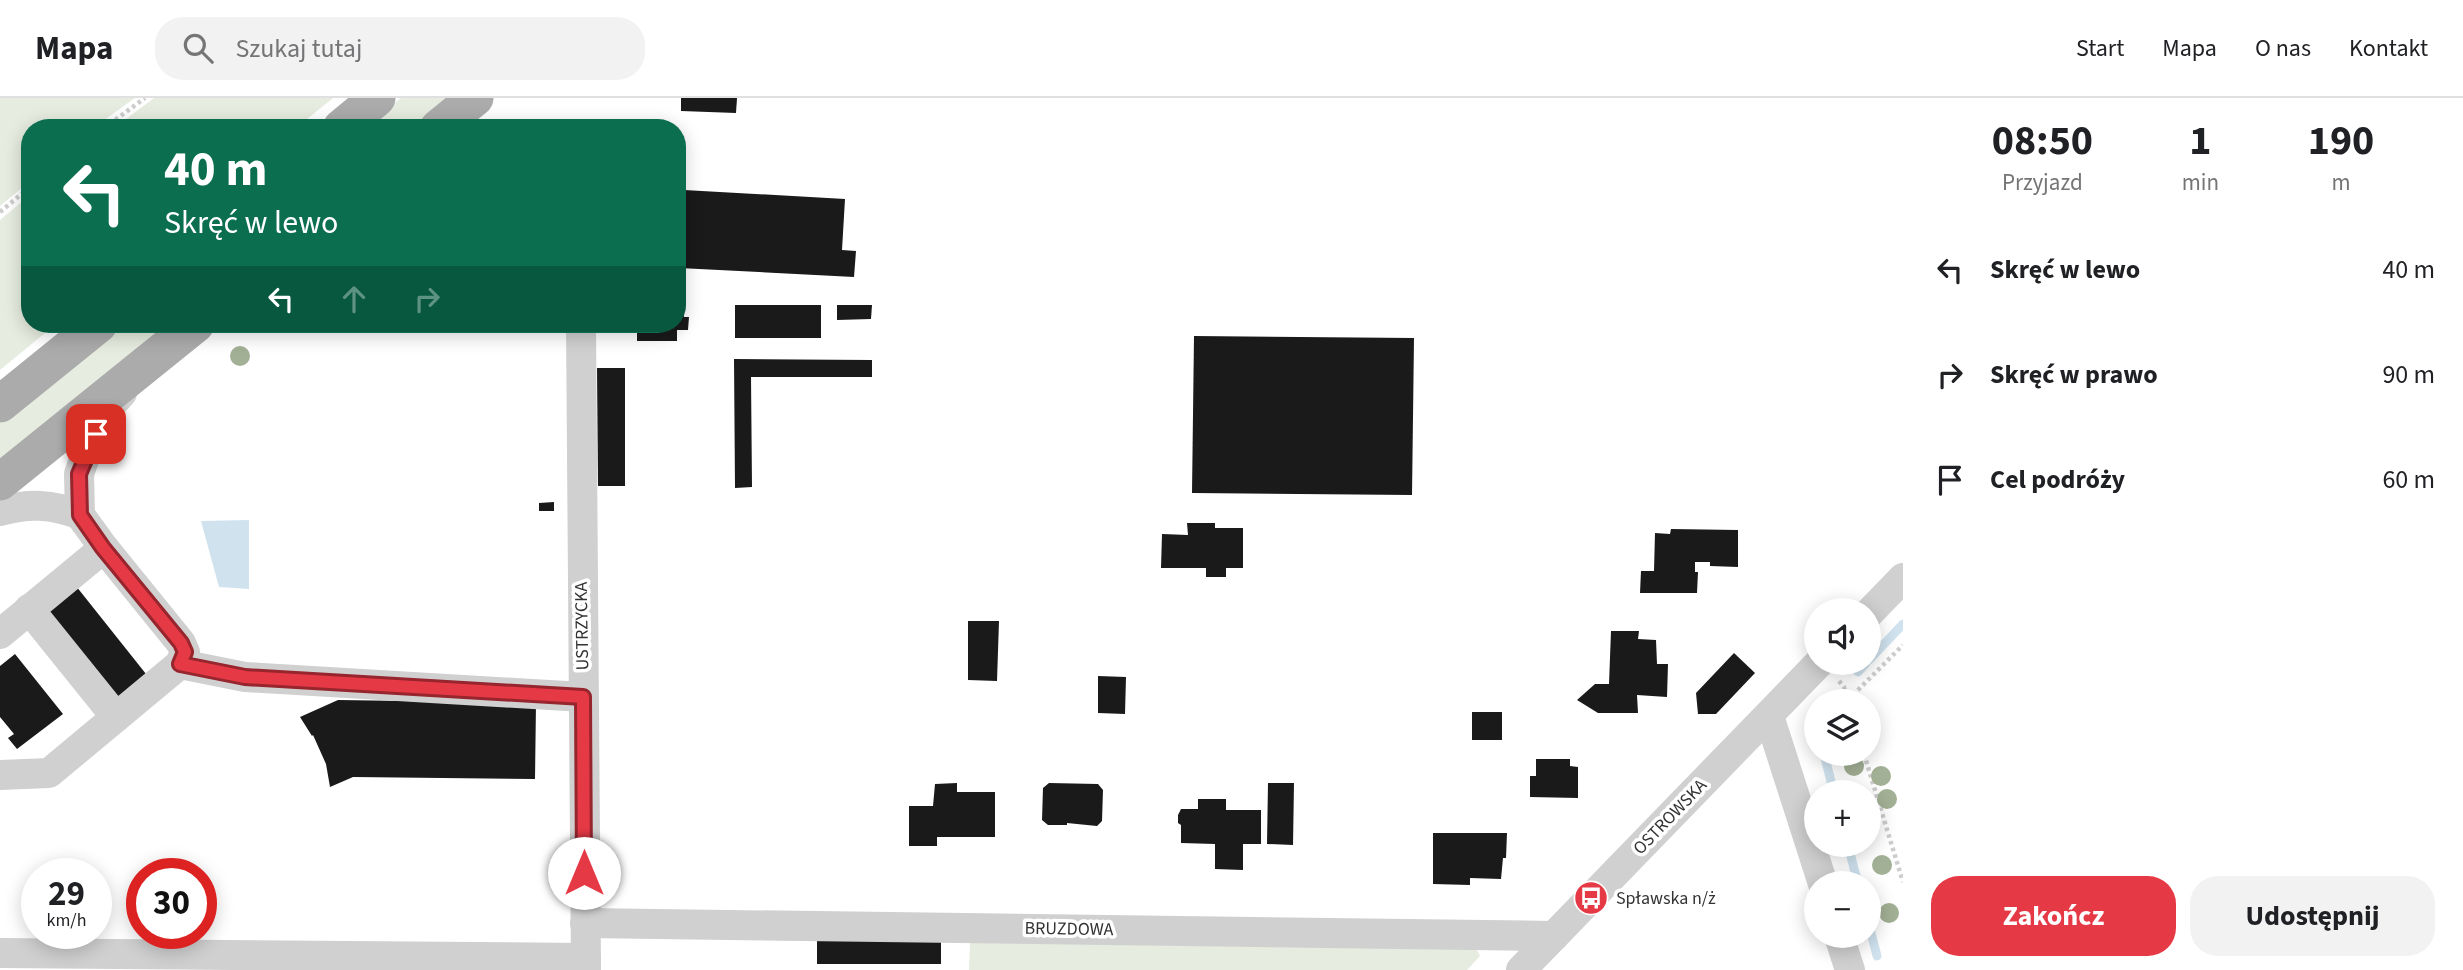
<!DOCTYPE html>
<html lang="pl">
<head>
<meta charset="utf-8">
<style>
	body { margin:0; font-family:"Source Sans 3",sans-serif; background:#f2f2f2; color:#202124; height:100vh; display:flex; flex-direction:column; font-size:26px; white-space:nowrap }
	* { box-sizing:border-box; margin:0 }
	p { font-size:23px; color:#757577 }
	.icon { flex:none; width:38px; height:38px; fill:none; stroke:currentColor; stroke-width:2; stroke-linecap:round; stroke-linejoin:round }
	.map { position:relative; flex:1; overflow:hidden }
	.panel { display:flex; flex-direction:column; background:#fff; width:560px }
	.panel>* { flex:none }
	.hud { position:absolute; left:21px; top:21px; width:665px; height:214px; border-radius:28px; box-shadow:0 4px 18px #0003; background:#0b6e4f; color:#fff; overflow:hidden }
	.tools { position:absolute; left:1804px; top:500px; display:grid; gap:14px }
	.tools a { display:grid; place-items:center; width:77px; height:77px; border-radius:50%; background:#fff; box-shadow:0 4px 18px #0003; font-size:35px }
	.speed { position:absolute; left:21px; top:760px; display:flex; gap:14px; font-size:35px; font-weight:700; text-align:center }
	.speed>* { display:grid; place-content:center; width:91px; height:91px; border-radius:50%; background:#fff; box-shadow:0 4px 18px #0003; line-height:1 }
	.speed small { font-size:18px; font-weight:400 }
	.speed .limit { border:10px solid #d22; background:#fff; color:#111 }
	.pin { position:absolute; display:grid; place-items:center; width:60px; height:60px; color:#fff; margin:-30px; border-radius:14px; box-shadow:0 4px 10px #0006 }
	.me { position:absolute; width:77px; margin:-38px; rotate:0deg; stroke-linejoin:round; filter:drop-shadow(0 0 5px #0008) }
	.turn { display:flex; align-items:center; gap:24px; height:147px; padding:0 28px; font-size:32px }
	.turn .icon { width:91px; height:91px; stroke-width:2.5 }
	.turn b { display:block; font-size:49px; line-height:60px }
	.lanes { display:flex; align-items:center; height:66px; padding:0 28px; background:#0003; justify-content:center; gap:35px; direction:ltr }
	.lanes .off { opacity:.35 }
	.eta { display:flex; justify-content:space-evenly; align-items:center; height:119px; text-align:center }
	.eta b { font-size:42px; font-weight:700; line-height:49px }
	.cta { display:flex; gap:14px; margin-top:auto; padding:14px 28px }
	.cta a { flex:1; height:80px; border-radius:28px; background:#e63946; color:#fff; font-size:28px; font-weight:700; line-height:80px; text-align:center }
	.cta a+a { background:#f2f2f2; color:#202124 }
	ul { padding:0; list-style:none }
	li { display:flex; align-items:center; gap:21px; height:105px; padding:0 28px }
	li div { flex:1 }
	li b { display:block; font-size:26px }
	li em { font-style:normal }
	header { display:flex; align-items:center; gap:42px; box-sizing:border-box; height:98px; padding:0 35px; background:#fff; border-bottom:2px solid #e0e0e0 }
	header strong { font-size:33px }
	nav { display:flex; gap:38px; margin-inline-start:auto; font-size:24px }
	.search { width:490px; height:63px; background:#f2f2f2; display:flex; align-items:center; gap:18px; box-sizing:border-box; padding:0 24px; border-radius:28px; color:#757577; font-size:26px }
	main { display:flex; flex:1; min-height:0 }
	.map>svg:first-child { display:block }
	.green { fill:#e6ecdf }
	.water { fill:#cfe2ee }
	.lines { fill:none; stroke-linecap:round; stroke-linejoin:round }
	.stream { stroke:#cfe2ee; stroke-width:9 }
	.building { fill:#1a1a1a }
	.path { stroke:#cdcdcd; stroke-width:4.5; stroke-dasharray:3.5 3.5; stroke-linecap:butt }
	.minor { stroke:#d0d0d0; stroke-width:30 }
	.major { stroke:#ababab; stroke-width:37 }
	.tree { fill:#a2b095 }
	.route-casing { stroke:#96252e; stroke-width:18 }
	.route { stroke:#e63946; stroke-width:12 }
	.labels { text-anchor:middle; dominant-baseline:central; stroke-width:7; stroke-linejoin:round; paint-order:stroke }
	.street-label { font-size:18px; fill:#333; stroke:#fff }
	.poi-label { font-size:18px; fill:#333; stroke:#fff; text-anchor:start }
</style>
</head>
<body>
<header>
<strong>Mapa</strong>
<div class="search"><svg class="icon" aria-label="search" viewBox="0 0 24 24"><circle cx="10" cy="10" r="6"/><path d="M15 15l6 6"/></svg>Szukaj tutaj</div>
<nav><a>Start</a><a>Mapa</a><a>O nas</a><a>Kontakt</a></nav>
</header>
<main>
<div class="map">
<svg width="1903" height="872" viewBox="0 0 1903 872">
	<rect width="100%" height="100%" fill="#fff"/>
	<g class="green">
		<polygon points="0,0 135,0 93,30 30,30 30,83 0,108"/>
		<polygon points="154,0 333,0 296,30 114,30"/>
		<polygon points="401,0 447,0 411,30 364,30"/>
		<polygon points="30,97 30,226 56,226 0,272 0,122"/>
		<polygon points="122,226 169,226 0,363 0,325"/>
		<polygon points="970,844 1267,849 1476,850 1480,858 1467,872 969,872"/>
	</g>
	<polygon class="water" points="249,422 249,491 219,489 201,423"/>
	<g class="lines">
		<g class="stream">
			<polyline points="1869,562 1903,526"/>
			<polyline points="1858,574 1866,565"/>
			<polyline points="1824,656 1834,695"/>
			<polyline points="1848,747 1858,786"/>
			<polyline points="1869,827 1877,858"/>
		</g>
	</g>
	<g class="building">
		<polygon points="681,0 737,0 736,15 681,13"/>
		<polygon points="684,92 845,101 842,152 856,153 854,179 679,170"/>
		<rect x="735" y="207" width="86" height="33"/>
		<polygon points="837,207 872,207 871,221 837,222"/>
		<polygon points="677,210 684,210 684,219 689,219 688,232 677,232 677,243 637,243 637,226 677,226"/>
		<polygon points="1194,238 1414,240 1412,397 1192,395"/>
		<polygon points="734,261 872,262 872,279 751,279 752,389 735,390"/>
		<polygon points="597,270 625,270 625,388 598,388"/>
		<polygon points="554,404 554,413 539,413 539,405"/>
		<polygon points="1187,425 1215,425 1215,430 1243,430 1243,470 1226,470 1226,479 1206,479 1206,470 1161,470 1162,436 1188,437"/>
		<polygon points="1671,431 1738,432 1738,469 1710,468 1710,464 1695,464 1695,474 1698,474 1697,495 1640,495 1641,473 1654,473 1655,435 1670,436"/>
		<polygon points="76,488 150,581 119,606 45,513"/>
		<polygon points="968,523 999,523 997,583 968,582"/>
		<polygon points="1611,533 1639,533 1638,541 1656,542 1657,566 1668,566 1667,599 1637,597 1638,615 1598,615 1577,602 1595,586 1609,586"/>
		<polygon points="1734,555 1755,575 1716,616 1698,616 1696,595"/>
		<polygon points="15,556 63,616 17,651 8,640 14,636 0,619 0,568"/>
		<polygon points="1098,578 1126,579 1125,616 1098,615"/>
		<polygon points="338,602 536,605 535,681 353,679 330,689 326,666 313,637 312,638 300,619"/>
		<rect x="1472" y="614" width="30" height="28"/>
		<polygon points="1536,661 1570,661 1570,668 1578,669 1578,700 1530,699 1530,678 1536,678"/>
		<polygon points="957,685 957,694 995,694 995,739 937,739 937,748 909,748 909,708 933,708 935,686"/>
		<polygon points="1049,685 1098,686 1103,692 1102,723 1097,728 1067,725 1067,727 1048,727 1042,722 1043,690"/>
		<polygon points="1268,685 1294,685 1293,747 1267,746"/>
		<polygon points="1198,701 1226,701 1226,712 1261,712 1261,746 1243,746 1243,772 1215,771 1215,746 1181,745 1181,727 1178,725 1178,717 1181,711 1198,711"/>
		<polygon points="1433,735 1507,735 1506,760 1503,760 1501,781 1470,780 1470,787 1433,786"/>
		<rect x="817" y="843" width="124" height="23"/>
	</g>
	<g class="lines">
		<g class="path">
			<polyline points="104,30 145,0"/>
			<polyline points="0,114 30,89"/>
			<polyline points="1839,583 1844,589 1848,603"/>
			<polyline points="1848,602 1903,547"/>
			<polyline points="1864,656 1903,784"/>
		</g>
		<g class="minor">
			<polyline points="581,226 586,872"/>
			<path d="M0,413C29,405 52,406 80,417"/>
			<polyline points="29,511 116,619"/>
			<polyline points="1869,515 1903,480"/>
			<polyline points="0,536 104,450"/>
			<polyline points="180,566 245,579 583,599"/>
			<polyline points="1769,618 1823,786"/>
			<polyline points="0,677 49,675 180,566 185,554 181,545 104,450 80,417 79,376 87,353 109,309 122,295"/>
			<polyline points="585,825 1554,838"/>
			<polyline points="1839,838 1850,872"/>
			<polyline points="0,855 586,860"/>
			<polyline points="1521,872 1819,565"/>
		</g>
		<g class="major">
			<polyline points="341,30 377,0"/>
			<polyline points="438,30 475,0"/>
			<polyline points="0,306 99,226"/>
			<polyline points="0,384 196,226"/>
		</g>
	</g>
	<g class="tree">
		<circle cx="240" cy="258" r="10"/>
		<circle cx="1854" cy="668" r="10"/>
		<circle cx="1881" cy="678" r="10"/>
		<circle cx="1887" cy="701" r="10"/>
		<circle cx="1882" cy="767" r="10"/>
		<circle cx="1889" cy="815" r="10"/>
	</g>
	<g class="lines">
		<g class="route-casing">
			<polyline id="route" points="96,336 79,376 80,417 103,450 181,545 185,554 180,566 245,579 583,599 584,775"/>
		</g>
		<use href="#route" class="route"/>
	</g>
	<defs>
		<g id="bus-disc" transform="scale(1.75)"><circle r="9.5" fill="#e63946" stroke="#fff"/><path d="M-5-6H5V4H4V6H2V4H-2V6H-4V4H-5ZM-3.5-4V0h7V-4ZM-3.5 1.2v1.5H-2V1.2ZM2 1.2v1.5H3.5V1.2Z" fill="#fff"/></g>
	</defs>
	<g fill-rule="evenodd">
		<use href="#bus-disc" x="1591" y="800"/>
	</g>
	<g class="labels">
		<g class="street-label">
			<text transform="translate(582 528) rotate(-91)">USTRZYCKA</text>
			<text transform="translate(1670 719) rotate(-46)">OSTROWSKA</text>
			<text transform="translate(1069 831) rotate(1)">BRUZDOWA</text>
		</g>
		<g class="poi-label">
			<text x="1616" y="800">Spławska n/ż</text>
		</g>
	</g>
</svg>
<div class="tools">
<a><svg class="icon" aria-label="sound" viewBox="0 0 24 24"><path d="M4 9h4l5-4v14l-5-4H4zM17 9q2 3 0 6"/></svg></a>
<a><svg class="icon" aria-label="layers" viewBox="0 0 24 24"><path d="M12 4l9 5-9 5-9-5zM3 14l9 5 9-5"/></svg></a>
<a>+</a>
<a>−</a>
</div>
<div class="speed"><div>29<small>km/h</small></div><div class="limit">30</div></div>
<div class="pin" style="left:96px;top:336px;background:#d93025"><svg class="icon" aria-label="arrive" viewBox="0 0 24 24"><path d="M6 21V4h12l-3 4 3 4H6"/></svg></div>
<svg class="me" style="left:584px;top:775px" viewBox="-20 -20 40 40"><circle r="19" fill="#fff"/><path d="M0-13L10 11 0 6-10 11z" fill="#e63946"/></svg>
<div class="hud">
<div class="turn"><svg class="icon" aria-label="left" viewBox="0 0 24 24"><path d="M17 20v-9H6M10 6l-5 5 5 5"/></svg><div><b>40 m</b>Skręć w lewo</div></div>
<div class="lanes"><svg class="icon" aria-label="left" viewBox="0 0 24 24"><path d="M17 20v-9H6M10 6l-5 5 5 5"/></svg><svg class="icon off" aria-label="ahead" viewBox="0 0 24 24"><path d="M12 20V5M6 11l6-6 6 6"/></svg><svg class="icon off" aria-label="right" viewBox="0 0 24 24"><path d="M7 20v-9h11M14 6l5 5-5 5"/></svg></div>
</div>
</div>
<section class="panel">
<div class="eta">
<div><b>08:50</b><p>Przyjazd</p></div>
<div><b>1</b><p>min</p></div>
<div><b>190</b><p>m</p></div>
</div>
<ul>
<li><svg class="icon" aria-label="left" viewBox="0 0 24 24"><path d="M17 20v-9H6M10 6l-5 5 5 5"/></svg><div><b>Skręć w lewo</b></div><em>40 m</em></li>
<li><svg class="icon" aria-label="right" viewBox="0 0 24 24"><path d="M7 20v-9h11M14 6l5 5-5 5"/></svg><div><b>Skręć w prawo</b></div><em>90 m</em></li>
<li><svg class="icon" aria-label="arrive" viewBox="0 0 24 24"><path d="M6 21V4h12l-3 4 3 4H6"/></svg><div><b>Cel podróży</b></div><em>60 m</em></li>
</ul>
<div class="cta"><a>Zakończ</a><a>Udostępnij</a></div>
</section>
</main>
</body>
</html>
